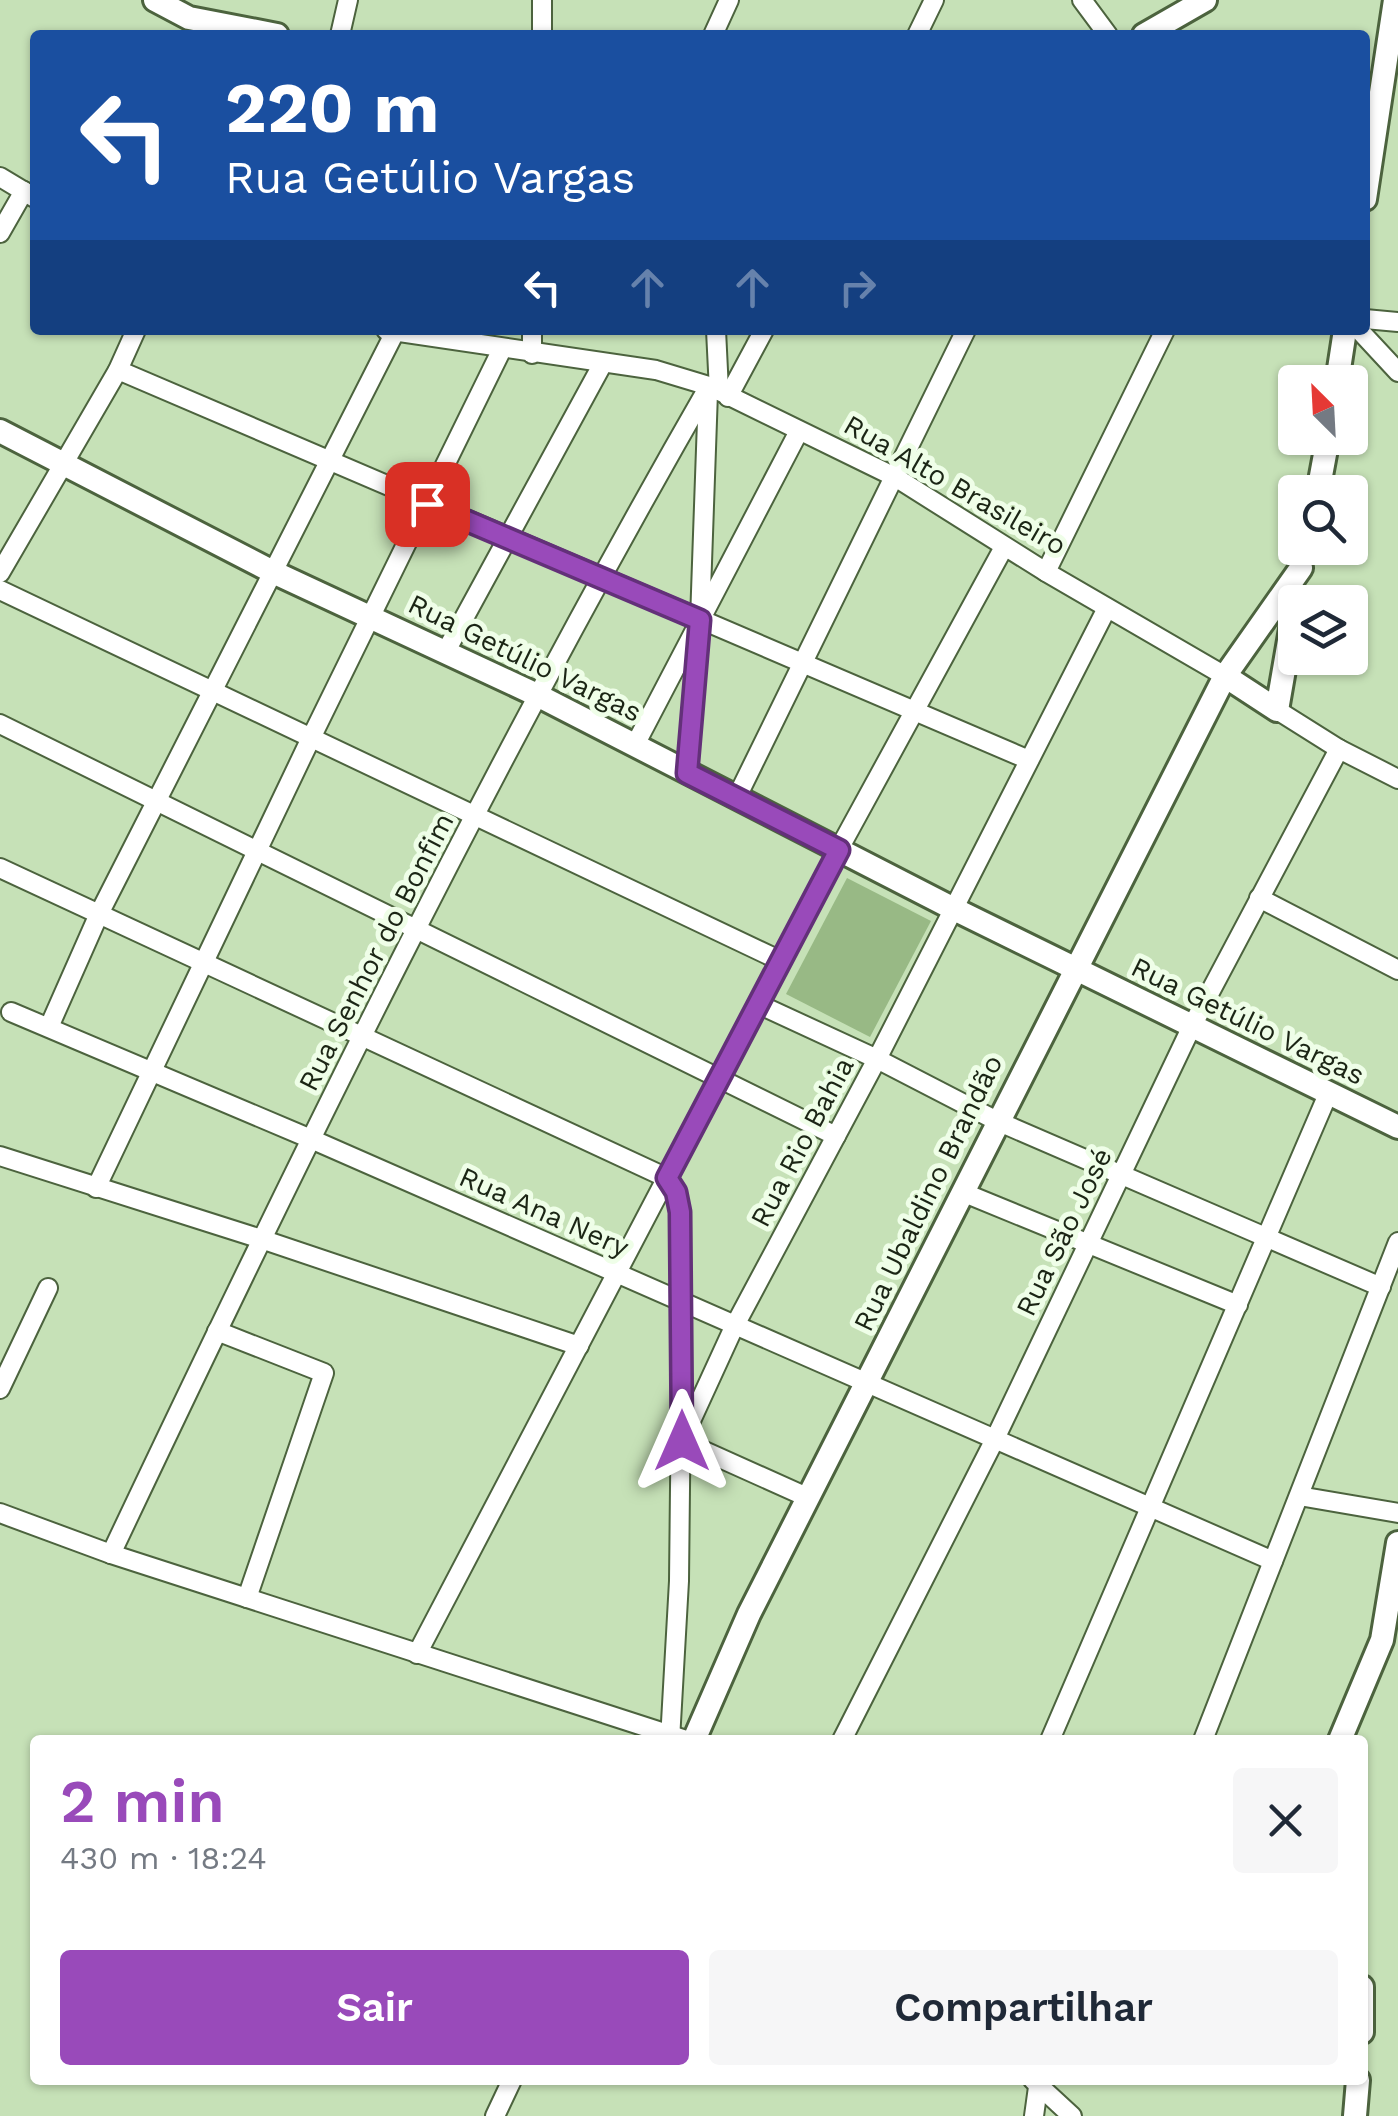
<!DOCTYPE html>
<html lang="pt">
<head>
<meta charset="utf-8">
<style>
	body { margin:0; font-family:"Work Sans",sans-serif; background:#f6f6f7; color:#1f2937; height:100vh; display:flex; flex-direction:column; font-size:38px; white-space:nowrap }
	* { box-sizing:border-box; margin:0 }
	p { font-size:32px; color:#747a83 }
	.icon { flex:none; width:55px; height:55px; fill:none; stroke:currentColor; stroke-width:2; stroke-linecap:round; stroke-linejoin:round }
	.map { position:relative; flex:1; overflow:hidden }
	.details { position:absolute; left:30px; top:1735px; width:1338px; height:350px; display:flex; flex-direction:column; background:#fff; border-radius:10px; box-shadow:0 2px 8px #0004 }
	.details>* { flex:none }
	.banner { position:absolute; left:30px; top:30px; width:1340px; height:305px; border-radius:10px; box-shadow:0 2px 8px #0004; background:#1a4fa0; color:#fff; overflow:hidden }
	.needle { width:65px; rotate:336deg }
	.buttons { position:absolute; left:1278px; top:365px; display:grid; gap:20px }
	.buttons a { display:grid; place-items:center; width:90px; height:90px; border-radius:10px; background:#fff; box-shadow:0 2px 8px #0004; font-size:50px }
	.pin { position:absolute; display:grid; place-items:center; width:85px; height:85px; color:#fff; margin:-42px; border-radius:20px; box-shadow:0 5px 15px #0006 }
	.me { position:absolute; width:110px; margin:-55px; rotate:0deg; stroke-linejoin:round; filter:drop-shadow(0 0 8px #0008) }
	.turn { display:flex; align-items:center; gap:35px; height:210px; padding:0 30px; font-size:45px }
	.turn .icon { width:130px; height:130px; stroke-width:2.5 }
	.turn b { display:block; font-size:70px; line-height:85px }
	.lanes { display:flex; align-items:center; height:95px; padding:0 30px; background:#0003; justify-content:center; gap:50px; direction:ltr }
	.lanes .off { opacity:.35 }
	.round { display:grid; place-items:center; flex:none; width:105px; height:105px; border-radius:10px; background:#f6f6f7 }
	.summary { display:flex; align-items:center; justify-content:space-between; height:170px; padding:0 30px }
	h1 { font-size:60px; font-weight:600; line-height:75px; color:#994aba }
	.cta { display:flex; gap:20px; margin-top:auto; padding:20px 30px }
	.cta a { flex:1; height:115px; border-radius:10px; background:#994aba; color:#fff; font-size:40px; font-weight:600; line-height:115px; text-align:center }
	.cta a+a { background:#f6f6f7; color:#1f2937 }
	.map>svg:first-child { display:block }
	.green { fill:#98b985 }
	.lines { fill:none; stroke-linecap:round; stroke-linejoin:round }
	.street-casing { stroke:#4c633e; stroke-width:22 }
	.secondary-casing { stroke:#4c633e; stroke-width:28 }
	.street { stroke:#fff; stroke-width:18 }
	.secondary { stroke:#fff; stroke-width:22 }
	.route-casing { stroke:#633079; stroke-width:25 }
	.route { stroke:#994aba; stroke-width:18 }
	.labels { text-anchor:middle; dominant-baseline:central; stroke-width:10; stroke-linejoin:round; paint-order:stroke }
	.street-label { font-size:28px; fill:#1b2515; stroke:#effee8 }
</style>
</head>
<body>
<div class="map">
<svg width="1398" height="2116" viewBox="0 0 1398 2116">
	<rect width="100%" height="100%" fill="#c6e1b7"/>
	<polygon class="green" points="847,878 931,921 870,1037 786,994"/>
	<g class="lines">
		<g class="street-casing">
			<g id="street">
				<polyline points="1082,0 1108,35"/>
				<polyline points="340,35 348,0"/>
				<polyline points="542,35 542,0"/>
				<polyline points="713,35 729,0"/>
				<polyline points="917,35 934,0"/>
				<polyline points="0,177 35,198"/>
				<polyline points="0,233 24,191"/>
				<polyline points="1365,319 1398,322"/>
				<polyline points="386,330 656,370 709,386 895,477 1046,572 1225,676"/>
				<polyline points="716,330 719,391"/>
				<polyline points="1359,330 1398,372"/>
				<polyline points="532,354 532,330"/>
				<polyline points="118,370 1029,760"/>
				<polyline points="728,397 764,330"/>
				<polyline points="1046,572 1165,330"/>
				<polyline points="0,573 118,370 136,330"/>
				<polyline points="0,590 781,961"/>
				<polyline points="445,653 602,365"/>
				<polyline points="1277,710 1339,749 1398,779"/>
				<polyline points="0,724 836,1136"/>
				<polyline points="635,745 799,431"/>
				<polyline points="687,773 700,620 708,392"/>
				<polyline points="736,799 966,330"/>
				<polyline points="0,868 667,1178 679,1203 682,1303 679,1581 670,1740"/>
				<polyline points="1259,898 1398,970"/>
				<polyline points="758,1004 877,1059 997,1121 1381,1287"/>
				<polyline points="11,1012 311,1139 1273,1561"/>
				<polyline points="49,1027 99,914 395,332"/>
				<polyline points="0,1156 261,1239 579,1346"/>
				<polyline points="96,1188 311,738 502,349"/>
				<polyline points="962,1192 1238,1305"/>
				<polyline points="217,1331 324,1373 247,1598"/>
				<polyline points="0,1389 48,1288"/>
				<polyline points="684,1436 734,1327 877,1059 1107,608"/>
				<polyline points="682,1441 809,1498"/>
				<polyline points="1299,1496 1398,1513"/>
				<polyline points="0,1513 111,1554 683,1739"/>
				<path d="M111,1554C298,1159 491,765 709,386"/>
				<polyline points="417,1654 839,849 1004,547"/>
				<polyline points="842,1740 994,1441 1191,1028 1339,749"/>
				<polyline points="1050,1740 1328,1094"/>
				<polyline points="1203,1740 1398,1242"/>
				<polyline points="1033,2080 1072,2116"/>
				<polyline points="495,2116 512,2080"/>
				<polyline points="1034,2116 1038,2087"/>
			</g>
		</g>
		<g class="secondary-casing">
			<g id="secondary">
				<polyline points="155,0 189,18 277,35"/>
				<polyline points="1144,35 1205,0"/>
				<polyline points="1365,199 1395,0"/>
				<polyline points="1337,382 1345,330"/>
				<polyline points="0,431 273,572 537,695 954,909 1398,1127"/>
				<polyline points="1318,492 1328,438"/>
				<polyline points="1225,676 1277,710 1295,606"/>
				<polyline points="694,1740 749,1614 1225,676 1301,568"/>
				<polyline points="1340,1740 1382,1640 1398,1543"/>
				<polyline points="1362,1987 1362,2032"/>
				<polyline points="1355,2116 1358,2080"/>
			</g>
		</g>
		<use href="#street" class="street"/>
		<use href="#secondary" class="secondary"/>
	</g>
	<g class="lines">
		<g class="route-casing">
			<polyline id="route" points="427,504 700,620 687,773 839,850 667,1178 676,1192 680,1212 682,1441"/>
		</g>
		<use href="#route" class="route"/>
	</g>
	<g class="labels">
		<g class="street-label">
			<text transform="translate(955 485) rotate(30)">Rua Alto Brasileiro</text>
			<text transform="translate(525 658) rotate(26)">Rua Getúlio Vargas</text>
			<text transform="translate(376 952) rotate(-63)">Rua Senhor do Bonfim</text>
			<text transform="translate(1248 1021) rotate(26)">Rua Getúlio Vargas</text>
			<text transform="translate(802 1142) rotate(-62)">Rua Rio Bahia</text>
			<text transform="translate(928 1193) rotate(-64)">Rua Ubaldino Brandão</text>
			<text transform="translate(544 1212) rotate(24)">Rua Ana Nery</text>
			<text transform="translate(1064 1232) rotate(-64)">Rua São José</text>
		</g>
	</g>
</svg>
<div class="buttons">
<a><svg class="needle" viewBox="-14 -14 28 28"><path d="M0-13l5 13h-10z" fill="#e53935"/><path d="M0 13l5-13h-10z" fill="#747a83"/></svg></a>
<a><svg class="icon" aria-label="search" viewBox="0 0 24 24"><circle cx="10" cy="10" r="6"/><path d="M15 15l6 6"/></svg></a>
<a><svg class="icon" aria-label="layers" viewBox="0 0 24 24"><path d="M12 4l9 5-9 5-9-5zM3 14l9 5 9-5"/></svg></a>
</div>
<div class="pin" style="left:427px;top:504px;background:#d93025"><svg class="icon" aria-label="arrive" viewBox="0 0 24 24"><path d="M6 21V4h12l-3 4 3 4H6"/></svg></div>
<svg class="me" style="left:682px;top:1441px" viewBox="-20 -20 40 40"><path d="M0-17L14 15 0 8-14 15z" fill="#994aba" stroke="#fff" stroke-width="4"/></svg>
<div class="banner">
<div class="turn"><svg class="icon" aria-label="left" viewBox="0 0 24 24"><path d="M17 20v-9H6M10 6l-5 5 5 5"/></svg><div><b>220 m</b>Rua Getúlio Vargas</div></div>
<div class="lanes"><svg class="icon" aria-label="left" viewBox="0 0 24 24"><path d="M17 20v-9H6M10 6l-5 5 5 5"/></svg><svg class="icon off" aria-label="ahead" viewBox="0 0 24 24"><path d="M12 20V5M6 11l6-6 6 6"/></svg><svg class="icon off" aria-label="ahead" viewBox="0 0 24 24"><path d="M12 20V5M6 11l6-6 6 6"/></svg><svg class="icon off" aria-label="right" viewBox="0 0 24 24"><path d="M7 20v-9h11M14 6l5 5-5 5"/></svg></div>
</div>
<section class="details">
<div class="summary"><div><h1>2 min</h1><p>430 m · 18:24</p></div><a class="round"><svg class="icon" aria-label="close" viewBox="0 0 24 24"><path d="M6 6l12 12M18 6L6 18"/></svg></a></div>
<div class="cta"><a>Sair</a><a>Compartilhar</a></div>
</section>
</div>
</body>
</html>
